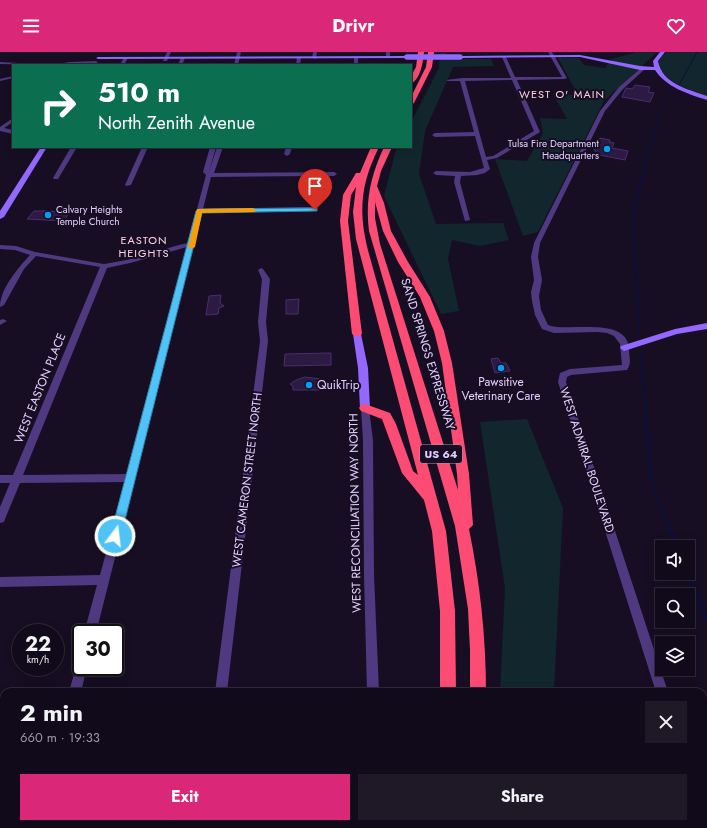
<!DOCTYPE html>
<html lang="en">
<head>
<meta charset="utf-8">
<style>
	body { margin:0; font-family:Jost,sans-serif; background:#1e1827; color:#f1f3f6; height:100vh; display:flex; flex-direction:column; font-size:15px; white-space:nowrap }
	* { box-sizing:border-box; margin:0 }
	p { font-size:13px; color:#9c9aa2 }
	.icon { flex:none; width:22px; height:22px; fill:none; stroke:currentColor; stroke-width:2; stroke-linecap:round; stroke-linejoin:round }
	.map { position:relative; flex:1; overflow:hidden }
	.sheet { position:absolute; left:0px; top:636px; width:707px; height:140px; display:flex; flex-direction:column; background:#110a1a; border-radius:12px 12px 0 0; box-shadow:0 2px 10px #0003,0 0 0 1px #302b39 }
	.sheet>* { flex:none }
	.guide { position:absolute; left:12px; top:12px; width:400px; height:84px; border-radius:0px; box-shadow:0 2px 10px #0003,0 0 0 1px #302b39; background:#0b6e4f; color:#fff; overflow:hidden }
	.buttons { position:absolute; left:655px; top:488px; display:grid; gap:8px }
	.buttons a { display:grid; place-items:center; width:40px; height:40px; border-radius:0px; background:#110a1a; box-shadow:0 2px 10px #0003,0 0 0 1px #302b39; font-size:20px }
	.speed { position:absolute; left:12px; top:572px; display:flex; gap:8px; font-size:20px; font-weight:700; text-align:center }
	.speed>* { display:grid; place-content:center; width:52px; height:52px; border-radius:50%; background:#110a1a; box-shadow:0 2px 10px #0003,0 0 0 1px #302b39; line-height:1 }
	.speed small { font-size:10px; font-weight:400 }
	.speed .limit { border:2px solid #111; border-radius:6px; background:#fff; color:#111 }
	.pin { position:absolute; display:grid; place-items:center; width:34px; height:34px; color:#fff; margin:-41px -17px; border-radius:50% 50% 50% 0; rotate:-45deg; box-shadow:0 0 4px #0007 }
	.pin .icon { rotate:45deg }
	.me { position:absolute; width:44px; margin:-22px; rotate:15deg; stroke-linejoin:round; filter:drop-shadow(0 0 3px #0008) }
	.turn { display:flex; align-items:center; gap:14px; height:84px; padding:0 20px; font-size:18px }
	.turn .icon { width:52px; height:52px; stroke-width:2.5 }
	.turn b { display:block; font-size:28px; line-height:34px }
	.round { display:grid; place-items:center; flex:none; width:42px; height:42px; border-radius:0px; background:#1e1827 }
	.headline { display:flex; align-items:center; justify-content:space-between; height:68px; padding:0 20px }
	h1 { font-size:24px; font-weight:700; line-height:30px }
	.button { display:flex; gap:8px; margin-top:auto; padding:8px 20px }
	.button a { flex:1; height:46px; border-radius:0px; background:#db2777; color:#fff; font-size:16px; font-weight:700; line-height:46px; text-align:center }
	.button a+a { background:#1e1827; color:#f1f3f6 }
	header { display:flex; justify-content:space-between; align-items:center; height:52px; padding:0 20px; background:#db2777; color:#fff; font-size:18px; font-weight:700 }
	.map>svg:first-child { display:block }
	.green { fill:#11262d }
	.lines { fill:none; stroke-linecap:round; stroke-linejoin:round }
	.stream-far3 { stroke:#0a0f40; stroke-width:1 }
	.stream-far2 { stroke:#0a0f40; stroke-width:1.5 }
	.stream-far1 { stroke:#0a0f40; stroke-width:2 }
	.stream { stroke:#0a0f40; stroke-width:2.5 }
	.building { fill:#2d1a43; stroke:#4b2c6f }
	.street { fill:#4f3981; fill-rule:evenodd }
	.secondary { fill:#9368fe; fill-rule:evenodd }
	.highway { fill:#fd4c73; fill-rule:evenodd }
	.secondary-bridge { stroke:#9368fe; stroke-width:5.5 }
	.route { fill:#4fc3f7; stroke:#337fa1 }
	.slow { fill:#f59e0b }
	.poi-dot { fill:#029ff8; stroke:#170e23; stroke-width:1.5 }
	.labels { text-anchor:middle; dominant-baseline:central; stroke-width:4; stroke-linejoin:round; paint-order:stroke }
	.far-poi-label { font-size:10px; fill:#e2d0ff; stroke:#170e23; text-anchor:end }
	.far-neighbourhood-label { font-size:11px; letter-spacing:1px; fill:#ffd2e3; stroke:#170e23 }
	.shield { fill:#170e23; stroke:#a596bd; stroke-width:1 }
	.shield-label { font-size:11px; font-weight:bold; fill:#e2d0ff }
	.street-label { font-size:12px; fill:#e2d0ff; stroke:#170e23 }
	.poi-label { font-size:12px; fill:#e2d0ff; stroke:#170e23 }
</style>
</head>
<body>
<header><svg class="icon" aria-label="menu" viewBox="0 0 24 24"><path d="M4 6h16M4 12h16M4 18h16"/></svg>Drivr<svg class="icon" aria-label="heart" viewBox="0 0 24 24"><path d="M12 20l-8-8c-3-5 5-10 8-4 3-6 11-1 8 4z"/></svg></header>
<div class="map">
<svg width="707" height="776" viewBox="0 0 707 776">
	<rect width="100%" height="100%" fill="#170e23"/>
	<g class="green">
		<polygon points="440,0 446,0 445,7 491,7 494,14 453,15 425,79 419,122 436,172 503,171 509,188 480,194 452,188 448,207 459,259 441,262 384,144 395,101 398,95 411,95 411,70 439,16"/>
		<polygon points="634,0 657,0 604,49 538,180 523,184 495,107 527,109 543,81 540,66 567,67 553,42 578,43 558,6 579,6 584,13 605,16 611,7 634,1"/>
		<path d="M667,0H707V44C695,40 654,27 659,9C660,6 664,3 667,0Z"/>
		<polygon points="527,367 563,456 554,640 500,640 505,536 480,370"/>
		<rect x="493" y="772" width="60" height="4"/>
	</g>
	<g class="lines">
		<g class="stream-far3">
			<polyline points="679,33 697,0"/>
			<polyline points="651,93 662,52 671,36"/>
		</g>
		<g class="stream-far2">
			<polyline points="639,283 633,163 651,92"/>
			<polyline points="641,300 646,358"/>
		</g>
		<g class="stream-far1">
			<polyline points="645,357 651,427 654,439 677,495"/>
			<polyline points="688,521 697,543"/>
		</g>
		<polyline class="stream" points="697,542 707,568"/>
	</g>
	<g class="building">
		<polygon points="635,33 650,35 648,40 654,41 650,50 622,45 626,36 632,37"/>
		<polygon points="600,86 610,88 609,90 614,91 612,96 628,99 625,108 594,102 596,98 594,98"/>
		<polygon points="34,159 45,159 69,160 64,169 27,167"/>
		<polygon points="221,243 220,251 224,254 219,256 218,262 206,263 209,244"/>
		<polygon points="299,247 298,262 286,262 286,248"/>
		<polygon points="331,301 331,313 284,314 285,302"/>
		<polygon points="498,306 501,311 506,311 510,319 495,321 491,307"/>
		<polygon points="305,325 321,327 328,331 324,334 324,338 293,338 293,334 290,332 296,328"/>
	</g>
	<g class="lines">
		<g class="street">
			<polygon points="167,0 171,0 167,9 163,9"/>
			<polygon points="237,0 241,0 238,13 234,13"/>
			<polygon points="313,0 317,0 316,7 312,6"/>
			<polygon points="386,0 390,0 390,6 386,5"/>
			<path d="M548,0H552L567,26L565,27L517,28L540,80L497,106L487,108L490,117L485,121L477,123L461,124L460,130L470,168L465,169L454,130L455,124L436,123L433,121L436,119L470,120L484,116L475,84L435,85L432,83L435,81L474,80L460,29H448L446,28L462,26H511L502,5L504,4L506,5L515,25H562ZM512,28L534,79L493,104L486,105L465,29Z"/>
			<polygon points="124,5 128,6 124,13 120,13"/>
			<polygon points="181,5 185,6 182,13 178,13"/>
			<polygon points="297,5 301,6 300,13 296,13"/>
			<polygon points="356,5 358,6 358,13 354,13 354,6"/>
			<polygon points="96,9 98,11 52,13 69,10"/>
			<polygon points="0,10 38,12 40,13 0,12"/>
			<path d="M642,15L646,16L623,37L605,59L540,191L538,205L542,228L539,244L541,258L548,273C569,281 627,263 629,297C629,305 632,311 627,318L571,323L567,325L566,330L668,640H656L558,330L560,321L570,317L622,313L620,292L614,284L607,281L598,280L554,281L542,277L535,263L532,249L531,240L534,228L531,205L534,191L600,59L619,35Z"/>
			<polygon points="13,24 13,26 0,29 0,27"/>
			<polygon points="13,66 13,70 4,76 13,78 13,82 0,79 0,75"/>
			<polygon points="71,95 77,95 58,127 54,127 53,126"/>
			<polygon points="142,95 148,95 131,133 126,134 125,133"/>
			<path d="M210,95H216L209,120L217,95H223L214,121L334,120L337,122L334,124H320L317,158L202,161L96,581H84L97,533L0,535V525L100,523L125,430L20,431L5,467L4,470L0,471V455L10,431H0V423H13L100,215L36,204L24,217L4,253L0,255C0,237 18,216 30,203L15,198L0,197V193L16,194L35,200L104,212L127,208L179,193L188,191L206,123L203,120ZM314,124L312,155L203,157L211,125ZM187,195L127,422L23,423L107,216L130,211Z"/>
			<polygon points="286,95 292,95 290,102 287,104 284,102"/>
			<polygon points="261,216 263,217 270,227 266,270 268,289 227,640 215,640 260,289 258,270 262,227 258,218"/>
			<polygon points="3,267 7,269 0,273 0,268"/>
			<polygon points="365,353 369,356 373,389 374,523 379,640 367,640 364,523 363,389 361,356"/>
			<polygon points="81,609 81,615 87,615 81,640 69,640 77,611"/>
			<rect x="0" y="659" width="4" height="12"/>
			<polygon points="703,759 707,761 707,776 699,776 698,772 703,772"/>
			<polygon points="33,772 47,772 46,776 32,776"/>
			<polygon points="200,772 214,772 213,776 199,776"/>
		</g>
		<g class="secondary">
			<path d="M660,0H665L658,9C662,32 688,37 707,44V48C688,42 666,35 655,18H640L580,5L460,6L458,5L460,4L580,3L640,14L654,15L653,9Z"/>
			<polygon points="407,4 409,6 98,7 96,6 98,5"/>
			<polygon points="41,95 47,95 4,165 0,167 0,159"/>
			<polygon points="707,271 707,277 677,282 624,299 620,296 621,294 675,277"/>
			<polygon points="357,279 361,282 368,316 370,356 365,359 360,356 358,316 353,282"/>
		</g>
		<g class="highway">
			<path d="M418,0H424C423,10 421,26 411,32V24L416,15Z"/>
			<polygon points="428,0 434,0 432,15 414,51 411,53 411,45 426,15"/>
			<path d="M371,95H379C360,133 358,161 369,202L446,479L455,559L456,640H440V559L432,479L424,448L402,421L382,367L361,359L359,356L361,353L365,352L390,361L396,372L413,419L418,423L356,187L353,160L356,135L351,143L348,169L362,282L357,285L352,282L340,169L343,143L356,121H360Z"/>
			<path d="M384,95H392L381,119L377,134L384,151L391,179L408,210L430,245L444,279L452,311L469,422L473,473L469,477C480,531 486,585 486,640H470V598L468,557L455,474L369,179C365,148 371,123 384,95ZM375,150L383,179L398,210L420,245L434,279L442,311L457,422L458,438L380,192L375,166Z"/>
			<rect x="421" y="772" width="18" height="4"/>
			<polygon points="463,772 481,772 480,776 462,776"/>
		</g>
		<polyline class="secondary-bridge" points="407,5 460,5"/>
	</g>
	<polygon class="route" points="315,156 317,156 317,159 202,161 121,484 119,487 115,489 112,487 110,484 196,159 200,157"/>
	<polygon class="slow" points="253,156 255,157 255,160 202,161 195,195 191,197 188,195 197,157"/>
	<g class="poi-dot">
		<circle cx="607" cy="97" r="4"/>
		<circle cx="48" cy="163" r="4"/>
		<circle cx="501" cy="316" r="4"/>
		<circle cx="309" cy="333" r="4"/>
	</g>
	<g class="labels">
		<g class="far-poi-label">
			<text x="599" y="91">Tulsa Fire Department<tspan x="599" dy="12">Headquarters</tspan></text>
			<text x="56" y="157" text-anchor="start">Calvary Heights<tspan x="56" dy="12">Temple Church</tspan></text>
		</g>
		<g class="far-neighbourhood-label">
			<text x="562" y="42">WEST O' MAIN</text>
			<text x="144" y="188">EASTON<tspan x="144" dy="13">HEIGHTS</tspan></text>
		</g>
		<rect class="shield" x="420" y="393" width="42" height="18" rx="3"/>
		<g class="shield-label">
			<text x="441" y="402">US 64</text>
		</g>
		<g class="street-label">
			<text transform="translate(428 302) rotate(73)">SAND SPRINGS EXPRESSWAY</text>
			<text transform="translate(40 336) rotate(-68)">WEST EASTON PLACE</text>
			<text transform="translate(587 408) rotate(72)">WEST ADMIRAL BOULEVARD</text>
			<text transform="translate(247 428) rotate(-83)">WEST CAMERON STREET NORTH</text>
			<text transform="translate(355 461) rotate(-91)">WEST RECONCILIATION WAY NORTH</text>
		</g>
		<g class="poi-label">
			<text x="501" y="330">Pawsitive<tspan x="501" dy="14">Veterinary Care</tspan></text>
			<text x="317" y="333" text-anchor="start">QuikTrip</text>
		</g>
	</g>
</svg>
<div class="buttons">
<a><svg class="icon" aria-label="sound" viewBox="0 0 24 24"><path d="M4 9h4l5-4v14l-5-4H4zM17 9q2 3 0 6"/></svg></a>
<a><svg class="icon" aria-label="search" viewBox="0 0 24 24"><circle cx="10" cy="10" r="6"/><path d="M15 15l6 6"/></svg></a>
<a><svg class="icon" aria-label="layers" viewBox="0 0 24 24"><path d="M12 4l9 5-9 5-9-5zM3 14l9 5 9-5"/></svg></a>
</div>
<div class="speed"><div>22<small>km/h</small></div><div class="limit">30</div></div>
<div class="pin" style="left:315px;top:158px;background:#d93025"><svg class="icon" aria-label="arrive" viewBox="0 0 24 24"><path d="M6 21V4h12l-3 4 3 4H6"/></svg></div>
<svg class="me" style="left:115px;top:484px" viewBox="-20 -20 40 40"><circle r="17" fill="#4fc3f7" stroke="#fff" stroke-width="3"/><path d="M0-11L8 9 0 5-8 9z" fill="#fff"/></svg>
<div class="guide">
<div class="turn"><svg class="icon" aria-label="right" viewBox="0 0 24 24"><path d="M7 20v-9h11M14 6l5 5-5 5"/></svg><div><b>510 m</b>North Zenith Avenue</div></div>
</div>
<section class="sheet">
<div class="headline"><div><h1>2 min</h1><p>660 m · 19:33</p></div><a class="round"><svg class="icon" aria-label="close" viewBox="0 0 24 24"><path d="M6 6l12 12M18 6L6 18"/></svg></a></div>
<div class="button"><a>Exit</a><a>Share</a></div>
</section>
</div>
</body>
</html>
